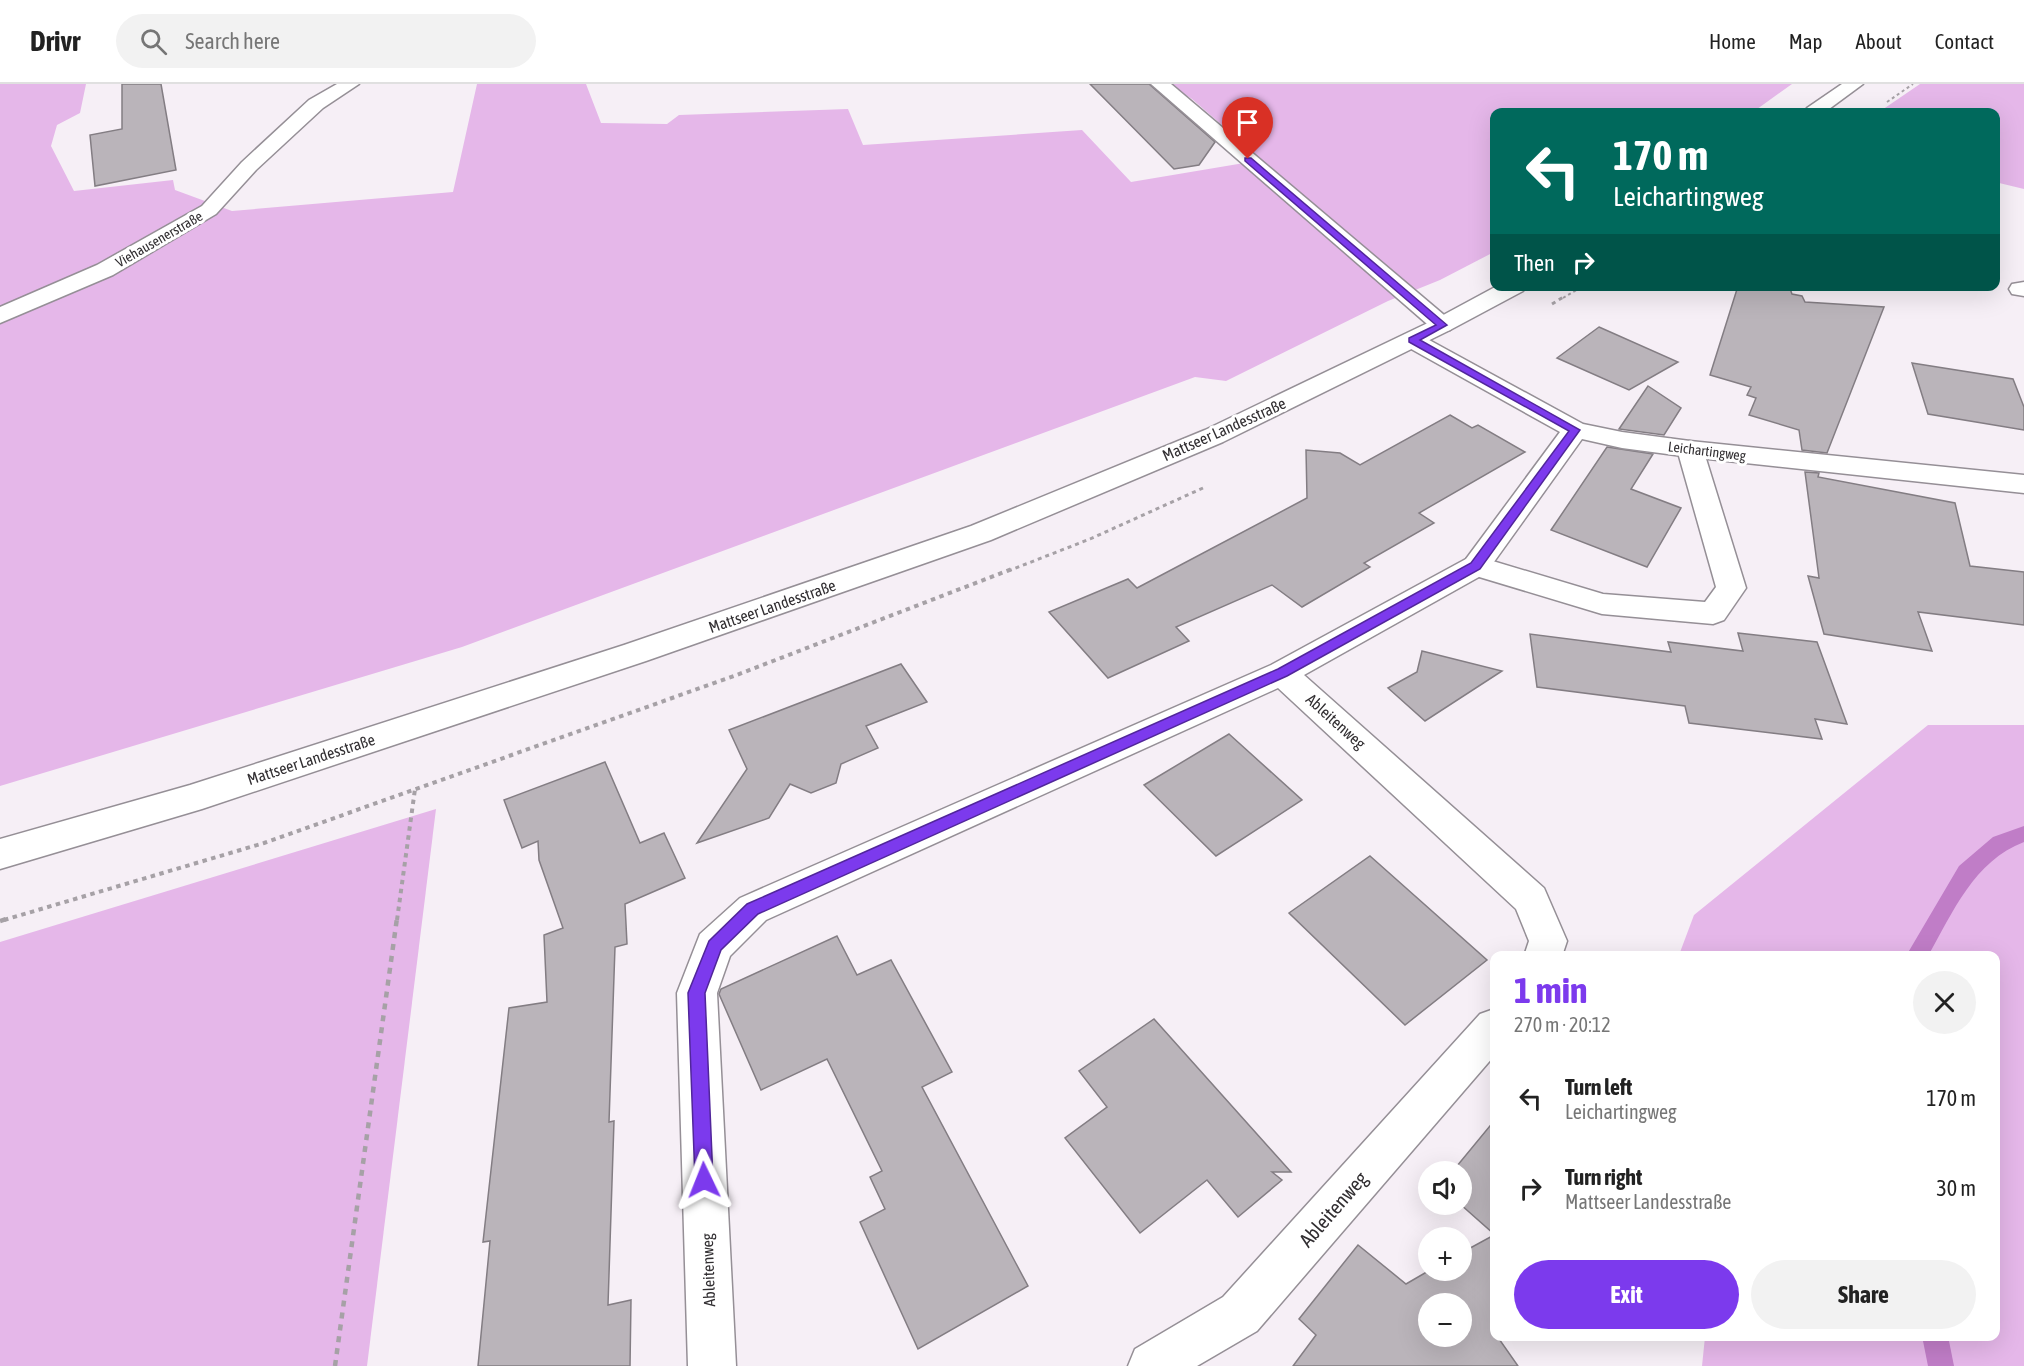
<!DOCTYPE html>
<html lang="en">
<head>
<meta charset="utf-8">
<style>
	body { margin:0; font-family:"Asap Condensed",sans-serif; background:#f2f2f2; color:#222; height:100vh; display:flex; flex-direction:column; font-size:22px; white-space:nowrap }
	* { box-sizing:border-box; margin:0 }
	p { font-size:20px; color:#767676 }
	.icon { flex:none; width:33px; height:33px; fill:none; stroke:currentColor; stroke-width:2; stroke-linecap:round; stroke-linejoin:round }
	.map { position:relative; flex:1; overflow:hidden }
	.details { position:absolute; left:1490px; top:867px; width:510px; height:390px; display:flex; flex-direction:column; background:#fff; border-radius:12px; box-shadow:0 6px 24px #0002 }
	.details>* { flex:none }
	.hud { position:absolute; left:1490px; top:24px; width:510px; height:183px; border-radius:12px; box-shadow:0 6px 24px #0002; background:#00695c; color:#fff; overflow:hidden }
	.buttons { position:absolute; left:1418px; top:1077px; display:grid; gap:12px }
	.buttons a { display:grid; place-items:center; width:54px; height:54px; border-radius:50%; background:#fff; box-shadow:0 6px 24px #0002; font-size:30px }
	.pin { position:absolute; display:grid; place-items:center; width:51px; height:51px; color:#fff; margin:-62px -26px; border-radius:50% 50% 50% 0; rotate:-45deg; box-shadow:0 0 6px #0007 }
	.pin .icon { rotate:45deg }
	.me { position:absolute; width:66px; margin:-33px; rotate:358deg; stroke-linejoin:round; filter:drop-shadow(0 0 4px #0008) }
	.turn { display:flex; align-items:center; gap:21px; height:126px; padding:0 24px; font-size:27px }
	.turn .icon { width:78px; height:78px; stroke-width:2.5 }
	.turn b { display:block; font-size:42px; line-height:51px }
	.then { display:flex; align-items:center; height:57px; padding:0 24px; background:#0003; gap:12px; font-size:22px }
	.round { display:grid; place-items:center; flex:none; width:63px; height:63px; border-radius:32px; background:#f2f2f2 }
	.overview { display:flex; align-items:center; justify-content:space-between; height:102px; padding:0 24px }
	h1 { font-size:36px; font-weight:700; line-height:45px; color:#7c3aed }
	.button { display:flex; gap:12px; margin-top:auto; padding:12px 24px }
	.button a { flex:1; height:69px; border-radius:36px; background:#7c3aed; color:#fff; font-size:24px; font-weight:700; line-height:69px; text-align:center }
	.button a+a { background:#f2f2f2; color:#222 }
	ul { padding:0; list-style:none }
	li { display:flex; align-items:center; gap:18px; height:90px; padding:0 24px }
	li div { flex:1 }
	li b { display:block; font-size:22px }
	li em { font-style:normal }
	header { display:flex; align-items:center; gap:36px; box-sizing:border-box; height:84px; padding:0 30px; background:#fff; border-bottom:2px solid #e0e0e0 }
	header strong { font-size:28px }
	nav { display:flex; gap:33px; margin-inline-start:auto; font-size:21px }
	.search { width:420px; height:54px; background:#f2f2f2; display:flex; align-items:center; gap:15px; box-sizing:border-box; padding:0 21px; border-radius:33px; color:#767676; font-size:22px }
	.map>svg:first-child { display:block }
	.green { fill:#e5b7e9 }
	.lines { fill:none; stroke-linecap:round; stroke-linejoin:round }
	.stream { fill:#c07dc7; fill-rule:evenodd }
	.building { fill:#bab4ba; stroke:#837d83; stroke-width:1.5; fill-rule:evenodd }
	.service-casing { stroke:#958f96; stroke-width:3 }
	.minor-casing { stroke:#958f96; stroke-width:3 }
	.secondary-casing { stroke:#958f96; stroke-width:3 }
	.path-far3 { stroke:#a6a1a6; stroke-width:2; stroke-dasharray:3 3; stroke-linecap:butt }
	.path-far2 { stroke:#a6a1a6; stroke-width:3; stroke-dasharray:4 4; stroke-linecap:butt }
	.path-far1 { stroke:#a6a1a6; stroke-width:4; stroke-dasharray:4.5 4.5; stroke-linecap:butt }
	.path { stroke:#a6a1a6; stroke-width:4.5; stroke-dasharray:6 6; stroke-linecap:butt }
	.service { fill:#fff; fill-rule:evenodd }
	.minor { fill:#fff; fill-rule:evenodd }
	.secondary { fill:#fff; fill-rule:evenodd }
	.route { fill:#7c3aed; stroke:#51269a; stroke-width:1.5 }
	.labels { text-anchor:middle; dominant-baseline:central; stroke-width:6; stroke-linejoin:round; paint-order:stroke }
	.far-street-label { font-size:14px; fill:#322f32; stroke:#fff }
	.street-label { font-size:16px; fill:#322f32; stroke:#fff }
	.near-street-label { font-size:20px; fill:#322f32; stroke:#fff }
</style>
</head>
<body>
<header>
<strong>Drivr</strong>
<div class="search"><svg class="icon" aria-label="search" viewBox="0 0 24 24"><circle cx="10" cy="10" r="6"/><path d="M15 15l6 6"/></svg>Search here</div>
<nav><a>Home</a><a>Map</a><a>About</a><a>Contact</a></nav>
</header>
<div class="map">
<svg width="2024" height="1282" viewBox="0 0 2024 1282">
	<rect width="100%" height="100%" fill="#f6eff6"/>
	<g class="green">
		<polygon points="0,0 86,0 80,29 57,41 51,62 74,107 173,96 175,106 232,127 453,108 477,0 586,0 601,39 667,40 679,31 848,25 863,61 1082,46 1131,98 1262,76 1192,15 1169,0 1792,0 1753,28 1494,28 1494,168 1440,196 1388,217 1226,297 1195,293 462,563 0,702"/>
		<polygon points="1920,0 2024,0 2024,105 1995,98 1995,28 1879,28"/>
		<polygon points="1928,641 2024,641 2024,1282 1702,1282 1705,1253 1995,1252 1995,872 1679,871 1694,831"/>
		<polygon points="436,725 367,1282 0,1282 0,858"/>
	</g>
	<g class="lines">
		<g class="stream">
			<path d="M2024,742V758C1974,777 1953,828 1928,872H1906L1959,782L1993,753Z"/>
			<polygon points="1922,1252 1948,1252 1954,1282 1928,1282"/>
		</g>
	</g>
	<g class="building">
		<polygon points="122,0 161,0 176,86 95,102 90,51 122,45"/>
		<polygon points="1090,0 1149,0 1215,58 1199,81 1174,85"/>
		<polygon points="1738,202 1789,202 1792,210 1802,212 1805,218 1884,223 1827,369 1802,366 1799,346 1749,331 1756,314 1747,311 1751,303 1710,291"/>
		<polygon points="1599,243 1678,278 1629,306 1557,274"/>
		<polygon points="1912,279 2013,295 2024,323 2024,346 1928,330"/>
		<polygon points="1648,302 1681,324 1664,351 1619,345"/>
		<polygon points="1450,331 1472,344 1478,341 1525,368 1419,429 1434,439 1364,479 1370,483 1302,523 1272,501 1176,543 1189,557 1108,594 1049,528 1128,495 1137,504 1307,414 1306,366 1340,369 1360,381"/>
		<polygon points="1607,363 1653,370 1631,405 1681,424 1647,483 1551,446"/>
		<polygon points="1805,388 1819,389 1818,393 1955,419 1970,482 2024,488 2024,541 1918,528 1932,567 1824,550 1808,492 1819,494"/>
		<polygon points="1738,549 1817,558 1847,640 1815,635 1822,655 1689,639 1685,622 1537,603 1530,550 1671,568 1668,558 1743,567"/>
		<polygon points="1422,567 1502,587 1425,637 1388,604 1417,588"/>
		<polygon points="901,580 927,618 866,642 878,664 841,680 836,699 811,709 790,700 769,734 697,759 747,685 729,646"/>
		<polygon points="1229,650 1302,716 1216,772 1144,701"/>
		<polygon points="605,678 640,759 664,749 685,794 625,820 627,860 615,863 609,1038 614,1037 608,1221 631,1216 630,1282 478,1282 490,1157 483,1158 509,924 547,918 544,851 563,844 539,776 538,757 522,764 504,716"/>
		<polygon points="1370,772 1487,876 1405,941 1289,829"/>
		<polygon points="837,852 857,891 891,876 952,988 922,1003 1028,1202 918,1265 860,1138 885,1125 870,1093 882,1087 827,975 761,1006 719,910 721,905"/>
		<polygon points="1154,935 1291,1088 1272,1088 1282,1096 1238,1133 1207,1096 1140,1149 1065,1054 1107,1023 1079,987"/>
		<polygon points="1494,1037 1494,1150 1460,1120 1461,1088 1452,1088"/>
		<path d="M1494,1151V1252H1497L1518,1282H1293L1316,1251L1299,1235L1358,1161L1406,1200L1430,1186H1461V1169ZM1428,1220H1461V1252H1428Z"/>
	</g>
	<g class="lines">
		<g class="service-casing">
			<g id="service">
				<polygon points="2024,198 2024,212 2012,210 2009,205 2012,200"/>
				<polygon points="1690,357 1699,359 1703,365 1746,504 1724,536 1713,540 1602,530 1466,489 1461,482 1466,475 1476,472 1603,510 1705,518 1716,503 1677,365 1681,359"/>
			</g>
		</g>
		<g class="minor-casing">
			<g id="minor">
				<polygon points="337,0 359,0 323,24 256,86 216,130 113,191 0,239 0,223 97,181 202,122 242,78 309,16"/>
				<polygon points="1151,0 1171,0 1450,236 1454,241 1450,246 1442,248 1434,246"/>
				<polygon points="1412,249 1420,251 1583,340 1622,348 1690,357 2024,391 2024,409 1690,373 1622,364 1582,355 1486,489 1304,591 1544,804 1567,857 1562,872 1524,872 1529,857 1516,825 1278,604 766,836 730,872 717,909 736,1282 688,1282 677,909 700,850 740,814 1271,581 1466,475 1560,348 1404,261 1400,256 1404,251"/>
				<polygon points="1494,925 1494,972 1257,1247 1197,1282 1128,1282 1135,1265 1223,1213 1480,930"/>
			</g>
		</g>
		<g class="secondary-casing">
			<g id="secondary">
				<polygon points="1842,0 1863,0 1825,28 1805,28 1807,24"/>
				<polygon points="1497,202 1526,202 1523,207 1450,246 1223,358 991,456 646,577 202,725 0,785 0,755 190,701 624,561 971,442 1205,346 1434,236"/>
			</g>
		</g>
		<g class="path-far3">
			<polyline points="1887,18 1913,0"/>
			<polyline points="1563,214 1583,202"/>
		</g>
		<g class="path-far2">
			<polyline points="1552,220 1565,212"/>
			<polyline points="1008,487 1090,455 1203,404"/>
		</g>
		<g class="path-far1">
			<polyline points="4,836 264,759 734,592 1012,485"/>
			<polyline points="397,836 415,705"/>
		</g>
		<g class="path">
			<polyline points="0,837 9,834"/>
			<polyline points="335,1282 397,834"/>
		</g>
		<use href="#service" class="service"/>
		<use href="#minor" class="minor"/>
		<use href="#secondary" class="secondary"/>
	</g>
	<polygon class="route" points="1245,74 1251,74 1447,241 1420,256 1580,346 1480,485 1287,592 758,830 721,866 705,909 713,1096 711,1102 704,1105 698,1102 695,1096 688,909 709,857 747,820 1278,585 1471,479 1569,347 1409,258 1409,254 1436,241 1245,77"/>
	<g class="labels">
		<g class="far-street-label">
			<text transform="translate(159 155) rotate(-30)">Viehausenerstraße</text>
			<text transform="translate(1707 367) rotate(7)">Leichartingweg</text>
		</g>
		<g class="street-label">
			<text transform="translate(1224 345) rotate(-24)">Mattseer Landesstraße</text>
			<text transform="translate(772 522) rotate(-19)">Mattseer Landesstraße</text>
			<text transform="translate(1336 637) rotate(42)">Ableitenweg</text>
			<text transform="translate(311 675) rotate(-18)">Mattseer Landesstraße</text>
			<text transform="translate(708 1186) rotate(-92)">Ableitenweg</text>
		</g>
		<g class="near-street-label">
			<text transform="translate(1333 1125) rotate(-49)">Ableitenweg</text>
		</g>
	</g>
</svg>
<div class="buttons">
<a><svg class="icon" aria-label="sound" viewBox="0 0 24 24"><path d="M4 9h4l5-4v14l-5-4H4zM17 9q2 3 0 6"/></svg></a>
<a>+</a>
<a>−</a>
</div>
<div class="pin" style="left:1248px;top:75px;background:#d93025"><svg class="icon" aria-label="arrive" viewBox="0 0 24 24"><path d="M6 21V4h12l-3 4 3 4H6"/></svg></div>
<svg class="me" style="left:704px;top:1096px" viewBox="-20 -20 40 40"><path d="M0-17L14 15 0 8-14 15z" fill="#7c3aed" stroke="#fff" stroke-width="4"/></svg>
<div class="hud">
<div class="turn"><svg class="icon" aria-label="left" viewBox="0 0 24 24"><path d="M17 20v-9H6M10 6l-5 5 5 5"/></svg><div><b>170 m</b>Leichartingweg</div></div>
<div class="then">Then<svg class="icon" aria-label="right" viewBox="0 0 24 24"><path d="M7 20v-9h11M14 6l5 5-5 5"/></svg></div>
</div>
<section class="details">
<div class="overview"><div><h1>1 min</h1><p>270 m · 20:12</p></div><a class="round"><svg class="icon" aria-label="close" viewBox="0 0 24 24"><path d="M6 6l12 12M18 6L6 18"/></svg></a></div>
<ul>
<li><svg class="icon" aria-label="left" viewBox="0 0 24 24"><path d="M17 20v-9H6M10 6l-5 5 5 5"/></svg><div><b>Turn left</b><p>Leichartingweg</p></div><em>170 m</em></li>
<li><svg class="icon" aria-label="right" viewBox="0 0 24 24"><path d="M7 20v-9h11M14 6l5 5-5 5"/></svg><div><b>Turn right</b><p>Mattseer Landesstraße</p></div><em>30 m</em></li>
</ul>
<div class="button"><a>Exit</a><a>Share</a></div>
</section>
</div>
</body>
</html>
